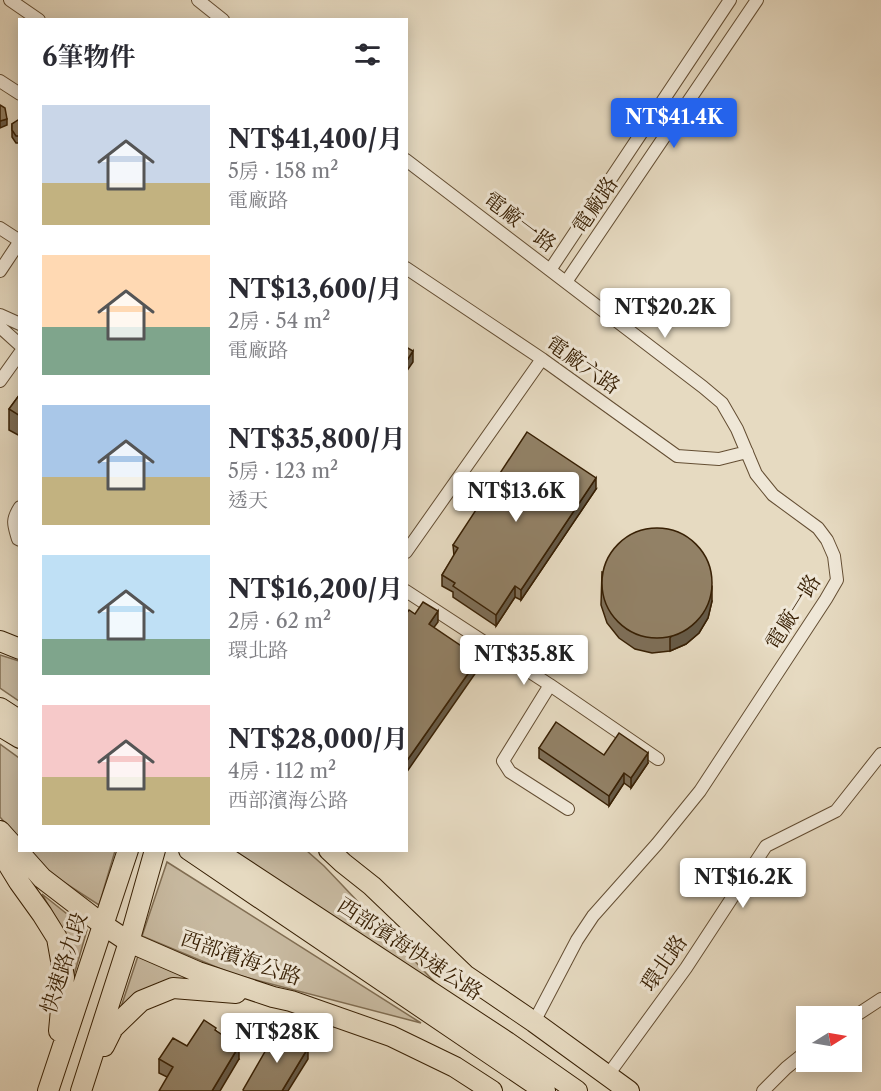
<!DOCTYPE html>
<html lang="zh-TW">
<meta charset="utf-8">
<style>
body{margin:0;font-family:"Libre Caslon Text","Noto Serif TC",serif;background:#f2f2f3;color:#2b2b33;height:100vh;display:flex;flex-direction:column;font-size:22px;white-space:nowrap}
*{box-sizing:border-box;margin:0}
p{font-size:20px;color:#7c7c81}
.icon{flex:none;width:33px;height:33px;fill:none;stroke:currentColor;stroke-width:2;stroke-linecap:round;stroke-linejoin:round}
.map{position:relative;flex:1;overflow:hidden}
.panel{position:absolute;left:18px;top:18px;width:390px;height:834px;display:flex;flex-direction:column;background:#fff;border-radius:0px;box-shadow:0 3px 15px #0003}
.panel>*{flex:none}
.needle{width:39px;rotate:79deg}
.controls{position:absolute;left:796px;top:1006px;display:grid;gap:12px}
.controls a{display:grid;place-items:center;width:66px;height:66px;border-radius:0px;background:#fff;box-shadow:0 3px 15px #0003;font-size:30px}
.price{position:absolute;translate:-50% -51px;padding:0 14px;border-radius:6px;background:#fff;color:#222;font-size:20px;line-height:39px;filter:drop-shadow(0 2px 3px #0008)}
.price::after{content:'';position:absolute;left:50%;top:36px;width:18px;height:14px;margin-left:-9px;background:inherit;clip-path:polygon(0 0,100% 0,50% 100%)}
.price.active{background:#2563eb;color:#fff}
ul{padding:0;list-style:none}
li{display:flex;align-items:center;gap:18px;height:150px;padding:0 24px}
li span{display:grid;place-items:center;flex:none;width:168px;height:120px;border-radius:0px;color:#555}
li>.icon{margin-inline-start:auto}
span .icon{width:72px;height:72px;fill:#fffc;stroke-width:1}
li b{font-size:26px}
h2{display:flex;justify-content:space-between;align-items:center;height:72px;padding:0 24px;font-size:26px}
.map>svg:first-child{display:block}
.green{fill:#c8baa1;stroke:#806d52;stroke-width:1.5}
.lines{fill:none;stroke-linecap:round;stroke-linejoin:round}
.minor-casing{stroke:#644e33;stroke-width:14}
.primary-casing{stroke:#382004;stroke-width:22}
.trunk-casing{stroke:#382004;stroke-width:22}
.minor{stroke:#efe7d7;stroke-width:12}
.primary{stroke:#e6dac1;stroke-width:20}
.trunk{stroke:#e6dac1;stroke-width:20}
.wall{fill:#7e6f58;stroke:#382004;stroke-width:1.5}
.shaded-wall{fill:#665a47;stroke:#382004;stroke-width:1.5}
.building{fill:#928166;stroke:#382004;stroke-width:1.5}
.labels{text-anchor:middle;stroke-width:6;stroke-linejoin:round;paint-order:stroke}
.street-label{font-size:21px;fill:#382004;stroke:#efe7d7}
</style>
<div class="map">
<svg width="881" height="1091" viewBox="0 0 881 1091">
<rect width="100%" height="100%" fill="#e6dac1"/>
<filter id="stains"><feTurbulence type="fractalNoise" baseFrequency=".00333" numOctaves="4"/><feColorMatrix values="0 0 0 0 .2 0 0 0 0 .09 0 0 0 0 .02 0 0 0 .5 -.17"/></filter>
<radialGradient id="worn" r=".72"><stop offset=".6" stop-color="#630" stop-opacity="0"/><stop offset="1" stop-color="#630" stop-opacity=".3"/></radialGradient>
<!-- green -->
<path class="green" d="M0,655l19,6v40l-19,-13z
M0,744l19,14v81l-19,-22z
M30,851h85l-16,54 -48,-31z
M230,851h77l17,15 121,127z
M167,862l254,161 -188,-49 -91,-38z
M42,894l45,36 -15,52 -15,-62z
M138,956l61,25 -60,14 -18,12z"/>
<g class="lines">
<defs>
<path id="minor" d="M10,0l29,20
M198,0l25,20
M0,81l20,13
M406,160l297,227 19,16 15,26 19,45 17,21 45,33 9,12 7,16 3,24 -11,19 -126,192 -43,53 -64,72 -16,24 -43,82
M0,228l20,13
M406,268l136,91 135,97 42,3 28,-7
M550,270l180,-270
M0,271l20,-30
M566,282l191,-282
M0,315l20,9
M0,327l20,18
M0,381l20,-28
M20,507c-9,14 -6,18 -2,32l2,1
M406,552l136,-193
M406,591l144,94 108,74
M550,685l-47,76 7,11 58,37
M852,1018l29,-19
M608,1075l78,-107 80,-122 70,-35 45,-57
M763,1091l23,-23 21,-17"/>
<path id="primary" d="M0,641l20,8
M0,831l42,47 60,46 27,18 69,30 75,25 18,4 100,35 64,31 37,24
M329,850l14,13 29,23 93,89 69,47 95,69
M0,851l19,31 23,32 15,24 7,39 -5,54
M104,1046l9,-18 28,-27 32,-13 63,5
M48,1091l80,-241
M81,1091l48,-149 26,-92"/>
<path id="trunk" d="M0,708l20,13
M0,726l20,12
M189,850l356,241
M215,850l292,192 70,49"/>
</defs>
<!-- minor casing -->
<use href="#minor" class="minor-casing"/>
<!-- primary casing -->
<use href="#primary" class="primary-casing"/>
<!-- trunk casing -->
<use href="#trunk" class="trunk-casing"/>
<!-- minor -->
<use href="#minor" class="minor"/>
<!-- primary -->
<use href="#primary" class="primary"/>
<!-- trunk -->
<use href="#trunk" class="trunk"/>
</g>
<!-- wall -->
<path class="wall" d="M20,120v23h-4l-4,-6v-13z
M20,394v42l-11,-6v-21z
M596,489l-75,111 -6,-3 -19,29 -43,-29v-5l-11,-6v-11l12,-19 -1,-11z
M602,572l110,29 -4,17 -9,15 -13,11 -16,7 -18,2 -17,-4 -16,-11 -12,-15 -6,-18z
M539,748l65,7 44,8 -17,25 -7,-5 -15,23 -70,-48z
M216,1031l23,28 -72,18 -8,-4v-14l28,-13z"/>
<!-- shaded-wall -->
<path class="shaded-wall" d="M7,119v6l-7,3v-7z
M413,351v11l-7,10v-10z
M596,478v11l-75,111v-10z
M515,586v11l-19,29v-11z
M712,587v14l-4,17 -9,15 -13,11 -16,7v-13z
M438,611v11l-9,12v-10z
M479,658v10l-73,105v-11z
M648,753v10l-17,25v-10z
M624,773v10l-15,23v-10z
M239,1046v13l-19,32h-8z
M308,1048v11l-20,32h-6z"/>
<!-- building -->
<path class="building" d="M0,105l5,3 2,11 -7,2z
M18,120h2v16h-4l-4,-6v-6z
M406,347l7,4 -7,11z
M20,394v22l-11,-7z
M527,432l69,46 -75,112 -6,-4 -19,29 -43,-29 2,-3 -13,-8 16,-27 -5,-3z
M602 583a55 55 0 1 1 110 0a55 55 0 1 1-110 0Z
M423,602l15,9 -9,13 50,34 -73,104v-148l3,-4 6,4z
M556,722l48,33 15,-22 29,20 -17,25 -7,-5 -15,23 -70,-48z
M204,1020l12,8 -1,2 24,16 -27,45h-53l14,-24 -14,-8 14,-21 14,8z
M278,1029l30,19 -26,43h-38l-1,-1z"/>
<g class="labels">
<!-- street labels -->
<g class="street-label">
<text transform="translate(595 205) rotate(-56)" y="7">電廠路</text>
<text transform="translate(520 222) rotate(37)" y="7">電廠一路</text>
<text transform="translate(583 365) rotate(35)" y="7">電廠六路</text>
<text transform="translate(793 612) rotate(-58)" y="7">電廠一路</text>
<text transform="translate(410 949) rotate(33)" y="7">西部濱海快速公路</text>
<text transform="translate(241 958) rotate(19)" y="7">西部濱海公路</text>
<text transform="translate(64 963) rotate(-72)" y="7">快速路九段</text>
<text transform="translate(664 963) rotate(-55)" y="7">環北路</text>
</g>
</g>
<rect width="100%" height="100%" filter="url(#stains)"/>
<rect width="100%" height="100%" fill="url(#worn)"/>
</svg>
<div class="controls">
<a><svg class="needle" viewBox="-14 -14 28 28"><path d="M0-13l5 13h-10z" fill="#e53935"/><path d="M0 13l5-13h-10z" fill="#7c7c81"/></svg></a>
</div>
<b class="price active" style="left:674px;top:149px">NT$41.4K</b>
<b class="price" style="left:665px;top:339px">NT$20.2K</b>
<b class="price" style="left:516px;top:523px">NT$13.6K</b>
<b class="price" style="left:524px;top:686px">NT$35.8K</b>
<b class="price" style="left:743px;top:909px">NT$16.2K</b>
<b class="price" style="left:277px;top:1064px">NT$28K</b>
<section class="panel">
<h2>6筆物件<svg class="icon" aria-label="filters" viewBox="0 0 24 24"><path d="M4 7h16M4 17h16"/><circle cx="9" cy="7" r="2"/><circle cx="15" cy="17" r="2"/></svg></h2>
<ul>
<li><span style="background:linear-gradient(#c9d6e8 65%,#c2b280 0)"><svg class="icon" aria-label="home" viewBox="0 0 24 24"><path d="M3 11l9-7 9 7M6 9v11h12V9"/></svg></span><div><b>NT$41,400/月</b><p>5房 · 158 m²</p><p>電廠路</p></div></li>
<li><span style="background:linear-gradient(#ffd9b3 60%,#7fa58c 0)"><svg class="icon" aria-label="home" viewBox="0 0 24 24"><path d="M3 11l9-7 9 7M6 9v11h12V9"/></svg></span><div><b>NT$13,600/月</b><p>2房 · 54 m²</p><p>電廠路</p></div></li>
<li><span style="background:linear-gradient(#a9c7e8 60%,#c2b280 0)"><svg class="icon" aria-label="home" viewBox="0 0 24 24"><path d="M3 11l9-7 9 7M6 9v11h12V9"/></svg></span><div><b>NT$35,800/月</b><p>5房 · 123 m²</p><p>透天</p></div></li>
<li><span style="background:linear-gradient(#bfe0f5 70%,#7fa58c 0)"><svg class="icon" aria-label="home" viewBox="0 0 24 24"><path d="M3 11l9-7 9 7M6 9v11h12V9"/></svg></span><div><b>NT$16,200/月</b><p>2房 · 62 m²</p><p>環北路</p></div></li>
<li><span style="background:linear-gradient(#f6c9c9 60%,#c2b280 0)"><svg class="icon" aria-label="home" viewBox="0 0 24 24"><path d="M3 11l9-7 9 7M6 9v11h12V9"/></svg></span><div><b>NT$28,000/月</b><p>4房 · 112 m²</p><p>西部濱海公路</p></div></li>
</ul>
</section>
</div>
